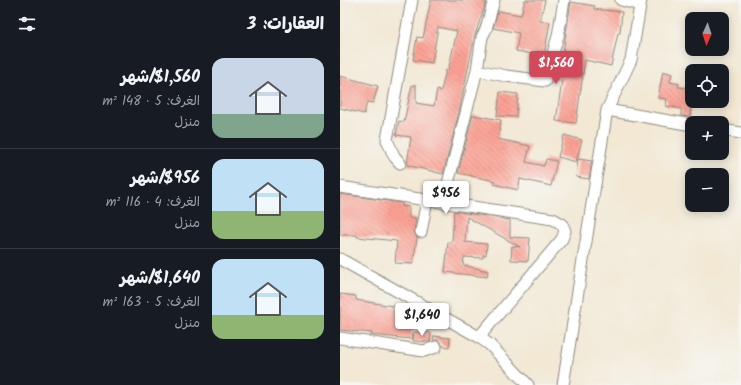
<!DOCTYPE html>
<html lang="ar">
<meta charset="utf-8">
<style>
body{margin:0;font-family:Kalam,"Playpen Sans Arabic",sans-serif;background:#20242c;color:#f1f3f6;direction:rtl;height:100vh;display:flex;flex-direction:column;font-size:15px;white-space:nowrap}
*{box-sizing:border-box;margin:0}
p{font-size:13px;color:#9ea1a6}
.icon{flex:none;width:22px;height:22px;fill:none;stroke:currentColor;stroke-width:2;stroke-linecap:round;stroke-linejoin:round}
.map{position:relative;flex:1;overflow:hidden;direction:ltr}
.details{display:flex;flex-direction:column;background:#171b24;width:340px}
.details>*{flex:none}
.needle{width:26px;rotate:183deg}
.tools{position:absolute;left:345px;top:12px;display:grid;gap:8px}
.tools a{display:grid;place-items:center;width:44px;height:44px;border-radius:8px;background:#171b24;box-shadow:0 2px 10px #0003;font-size:20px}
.price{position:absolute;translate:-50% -34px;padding:0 9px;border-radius:4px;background:#fff;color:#222;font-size:13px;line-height:26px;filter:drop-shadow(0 1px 2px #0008)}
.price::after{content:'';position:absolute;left:50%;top:24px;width:12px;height:9px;margin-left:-6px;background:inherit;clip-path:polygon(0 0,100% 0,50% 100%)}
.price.selected{background:#d1495b;color:#fff}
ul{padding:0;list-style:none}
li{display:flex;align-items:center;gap:12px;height:100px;padding:0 16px}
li+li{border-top:1px solid #363941}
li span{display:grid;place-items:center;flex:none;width:112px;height:80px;border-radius:12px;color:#555}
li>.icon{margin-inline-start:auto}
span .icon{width:48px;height:48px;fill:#fffc;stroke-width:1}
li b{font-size:17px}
h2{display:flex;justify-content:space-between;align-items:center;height:48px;padding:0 16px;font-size:17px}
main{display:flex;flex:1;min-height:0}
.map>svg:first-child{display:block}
.building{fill:url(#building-back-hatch)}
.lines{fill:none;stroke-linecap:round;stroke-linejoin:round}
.minor-casing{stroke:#8e8a80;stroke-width:13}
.minor{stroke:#fff;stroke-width:11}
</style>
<main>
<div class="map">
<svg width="401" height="385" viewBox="0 0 401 385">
<defs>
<pattern id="building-back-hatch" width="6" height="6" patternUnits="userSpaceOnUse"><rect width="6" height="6" fill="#fca294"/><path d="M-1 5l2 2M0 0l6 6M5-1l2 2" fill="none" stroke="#cc8479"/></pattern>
</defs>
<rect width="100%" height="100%" fill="#f6f6f2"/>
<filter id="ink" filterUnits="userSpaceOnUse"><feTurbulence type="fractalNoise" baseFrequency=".025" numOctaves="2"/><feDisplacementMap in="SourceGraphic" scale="8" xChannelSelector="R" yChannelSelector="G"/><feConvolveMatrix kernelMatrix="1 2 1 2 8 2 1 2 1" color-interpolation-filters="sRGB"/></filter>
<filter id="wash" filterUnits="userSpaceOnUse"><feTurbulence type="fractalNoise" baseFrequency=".012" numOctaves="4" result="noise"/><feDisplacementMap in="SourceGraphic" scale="16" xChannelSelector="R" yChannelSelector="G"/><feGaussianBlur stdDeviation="0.9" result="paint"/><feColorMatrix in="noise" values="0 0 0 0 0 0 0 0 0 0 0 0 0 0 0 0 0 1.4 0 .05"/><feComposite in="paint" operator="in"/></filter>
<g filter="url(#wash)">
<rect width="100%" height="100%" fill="#f2e8d4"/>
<g id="blocks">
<!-- building -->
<path class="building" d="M91,0h53l-1,2h3l-11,33 -16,77 -16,62 -36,-9 4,-28 -15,-2 3,-14 5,1 8,-37h4v18l18,3 3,-16 4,1 5,-21 2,1 9,-40 -19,-4 -6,36 -19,-3 4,-23 6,1z
M185,0h20l-5,21 10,1 -6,34 -28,-5 3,-18 -26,-5 5,-17 23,4z
M231,2l24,4 -1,3 28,3 -2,21h-2l-7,33 -26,-6 -9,63 -20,-2 6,-40 -5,-1 2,-16h2z
M323,71l9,3 -2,8 9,2 -1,3 14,1 -2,29 -9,-1v-7l-15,-3 1,-7 -9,-1z
M0,76l38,10 -5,17 -6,-1 -3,12 -24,-6z
M160,92l18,2 -2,23 -19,-1z
M133,115l28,5 -3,19 32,7 -4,16 18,4 2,-7 11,2 -6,25 -31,-7 -2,11 -24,-6 1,-3 -37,-8z
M224,135l18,5 -6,22 -18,-5z
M238,159l14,2 -3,18 -13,-2z
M0,194l62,9v3l7,1v11h7l-2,13 3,7 -4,26 -18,-1 2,-22 -40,-4v-2h-17z
M114,211l56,9v17l20,1 -2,23 -17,-1 1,-14 8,1 -53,-30 -2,25 22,2 -1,11h-3v3l-19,-1 -1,8 25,6 -1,6 -42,-5 3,-30h4z
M0,294l16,2v4l49,8v4l9,1 -2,26 -41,-4 1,-2 -32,-3z
M74,332l17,1 -1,9 -17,-1z
M94,336l16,2 -1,9 -6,-1 -5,-6h-5z"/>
</g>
</g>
<g filter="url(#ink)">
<use href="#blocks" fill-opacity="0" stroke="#8e8a80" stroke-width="1"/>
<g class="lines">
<defs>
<path id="minor" d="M281,0l19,5
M137,70l29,6 39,5 13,-45 6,-36
M267,110l85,15
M382,130l19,3
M60,163l-6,-7 -7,-16 25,-140
M0,187l213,32 9,5 3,7 -3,8 -83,98
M103,203l34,-133 5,-33 4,-8 8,-29
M81,232l6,-32
M0,259l139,78 11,8 38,40
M0,338l84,13 12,-4
M223,385l44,-275 24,-50 10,-60"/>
</defs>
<!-- minor casing -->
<use href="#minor" class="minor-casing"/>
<!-- minor -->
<use href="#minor" class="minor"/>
</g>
</g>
</svg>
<div class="tools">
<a><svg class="needle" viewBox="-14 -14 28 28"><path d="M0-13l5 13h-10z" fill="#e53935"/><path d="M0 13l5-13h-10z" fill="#9ea1a6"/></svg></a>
<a><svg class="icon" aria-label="locate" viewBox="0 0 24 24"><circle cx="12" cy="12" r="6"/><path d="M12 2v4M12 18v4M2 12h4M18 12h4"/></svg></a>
<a>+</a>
<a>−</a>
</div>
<b class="price selected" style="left:216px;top:85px">$1,560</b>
<b class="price" style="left:106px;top:215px">$956</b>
<b class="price" style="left:82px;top:337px">$1,640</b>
</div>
<section class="details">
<h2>العقارات: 3<svg class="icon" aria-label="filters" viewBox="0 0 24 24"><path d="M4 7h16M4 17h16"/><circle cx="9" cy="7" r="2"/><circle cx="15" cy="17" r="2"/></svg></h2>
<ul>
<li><span style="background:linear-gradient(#c9d6e8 70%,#7fa58c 0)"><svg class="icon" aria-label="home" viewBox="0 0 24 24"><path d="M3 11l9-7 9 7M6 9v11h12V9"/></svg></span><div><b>$1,560/شهر</b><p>الغرف: 5 · 148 m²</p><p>منزل</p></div></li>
<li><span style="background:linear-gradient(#bfe0f5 65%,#8fb573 0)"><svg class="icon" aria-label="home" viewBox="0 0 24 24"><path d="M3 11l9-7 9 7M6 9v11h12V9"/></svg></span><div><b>$956/شهر</b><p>الغرف: 4 · 116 m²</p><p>منزل</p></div></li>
<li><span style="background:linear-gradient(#bfe0f5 70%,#8fb573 0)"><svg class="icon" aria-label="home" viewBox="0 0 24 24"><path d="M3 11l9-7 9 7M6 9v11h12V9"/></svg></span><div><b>$1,640/شهر</b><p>الغرف: 5 · 163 m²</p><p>منزل</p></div></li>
</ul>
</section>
</main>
